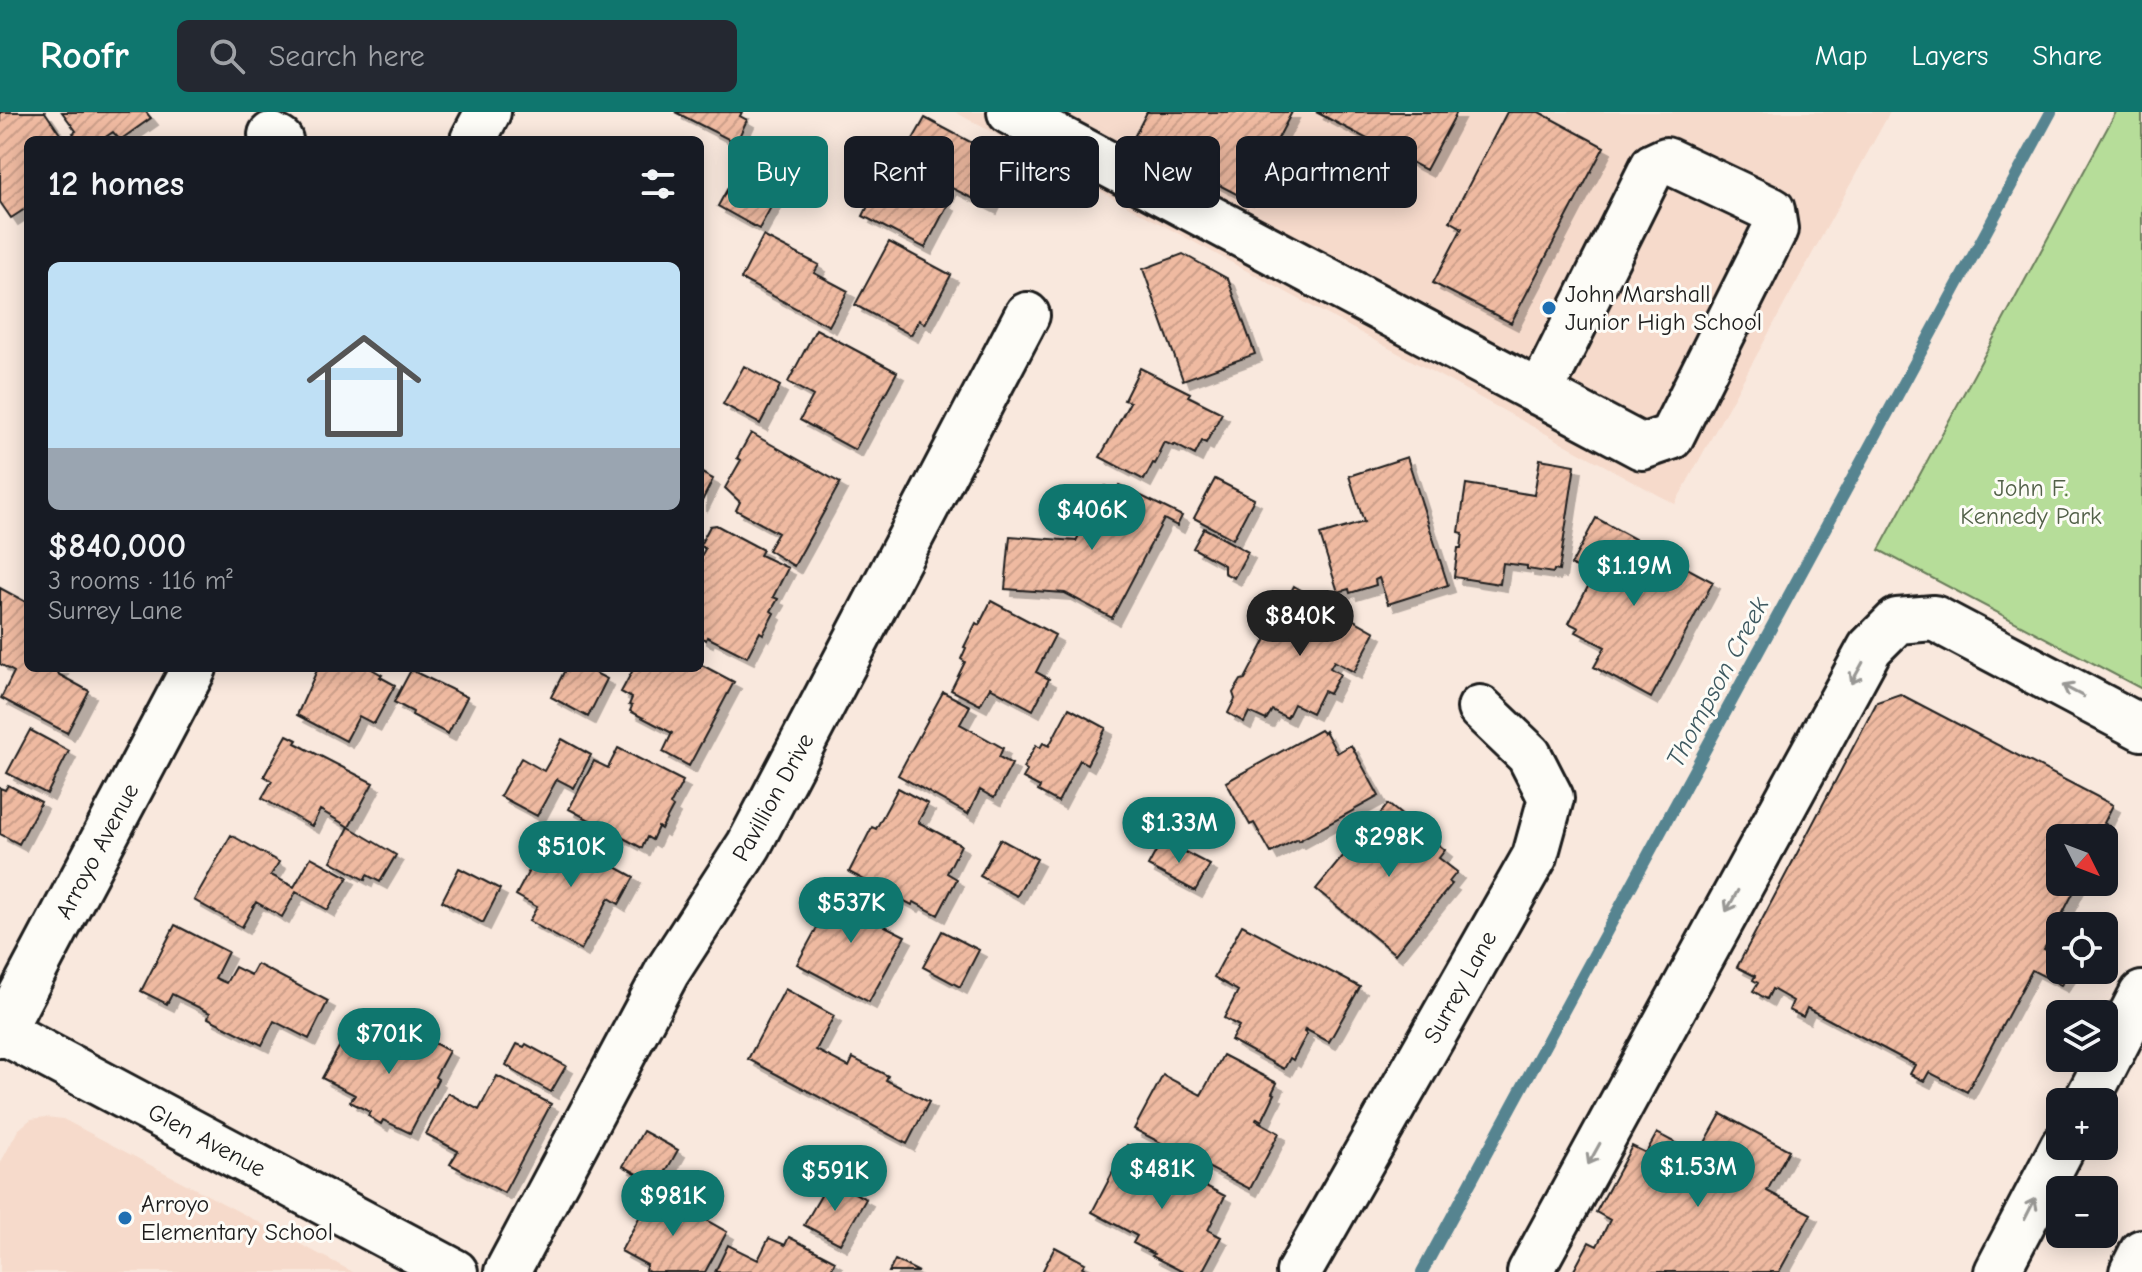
<!DOCTYPE html>
<meta charset="utf-8">
<style>
body{margin:0;font-family:"Comic Neue",sans-serif;background:#242831;color:#f1f3f6;height:100vh;display:flex;flex-direction:column;font-size:30px;white-space:nowrap}
*{box-sizing:border-box;margin:0}
p{font-size:26px;color:#9ea1a6}
.icon{flex:none;width:44px;height:44px;fill:none;stroke:currentColor;stroke-width:2;stroke-linecap:round;stroke-linejoin:round}
.map{position:relative;flex:1;overflow:hidden}
.side{position:absolute;left:24px;top:24px;width:680px;height:536px;display:flex;flex-direction:column;background:#171b24;border-radius:12px;box-shadow:0 4px 20px #0003}
.side>*{flex:none}
.banner{position:absolute;left:728px;top:24px;width:760px;height:72px;display:flex;gap:16px}
.needle{width:52px;rotate:132deg}
.tools{position:absolute;left:2046px;top:712px;display:grid;gap:16px}
.tools a{display:grid;place-items:center;width:72px;height:72px;border-radius:12px;background:#171b24;box-shadow:0 4px 20px #0003;font-size:40px}
.price{position:absolute;translate:-50% -68px;padding:0 18px;border-radius:28px;background:#0f766e;color:#fff;font-size:26px;line-height:52px;filter:drop-shadow(0 2px 4px #0008)}
.price::after{content:'';position:absolute;left:50%;top:48px;width:24px;height:18px;margin-left:-12px;background:inherit;clip-path:polygon(0 0,100% 0,50% 100%)}
.price.selected{background:#222;color:#fff}
ul{padding:0;list-style:none}
li{display:grid;align-content:center;gap:16px;height:424px;padding:0 24px}
li+li{border-top:2px solid #363941}
li span{display:grid;place-items:center;height:248px;border-radius:12px;color:#555}
li>.icon{margin-inline-start:auto}
span .icon{width:144px;height:144px;fill:#fffc;stroke-width:1}
li b{font-size:34px}
h2{display:flex;justify-content:space-between;align-items:center;height:96px;padding:0 24px;font-size:34px}
.pill{padding:0 28px;border-radius:12px;background:#171b24;box-shadow:0 4px 20px #0003;font-size:28px;line-height:72px}
.pill.selected{background:#0f766e;color:#fff}
header{display:flex;align-items:center;gap:48px;box-sizing:border-box;height:112px;padding:0 40px;background:#0f766e;color:#fff}
header strong{font-size:38px}
nav{display:flex;gap:44px;margin-inline-start:auto;font-size:28px}
.search{width:560px;height:72px;background:#242831;display:flex;align-items:center;gap:20px;box-sizing:border-box;padding:0 28px;border-radius:12px;color:#9ea1a6;font-size:30px}
.map>svg:first-child{display:block}
.built{fill:#f6dacb}
.park{fill:#b6dd99;stroke:#697c5a;stroke-width:2}
.lines{fill:none;stroke-linecap:round;stroke-linejoin:round}
.stream{stroke:#578490;stroke-width:12}
.building{fill:url(#building-hatch);stroke:#1c1c1c;stroke-width:2;filter:url(#shadow)}
.minor-casing{stroke:#1c1c1c;stroke-width:50}
.minor{stroke:#fdfcf7;stroke-width:44}
.oneway{stroke:#989794}
.poi-dot{fill:#1f6fb2;stroke:#fdfcf7;stroke-width:3}
.labels{text-anchor:middle;stroke-width:6;stroke-linejoin:round;paint-order:stroke}
.poi-label{font-size:24px;fill:#1c1c1c;stroke:#fdfcf7;text-anchor:start}
.park-label{font-size:24px;fill:#526048;stroke:#fdfcf7}
.street-label{font-size:24px;fill:#1c1c1c;stroke:#fdfcf7}
.water-label{font-size:26px;font-style:italic;fill:#3e5960;stroke:#fdfcf7}
</style>
<header>
<strong>Roofr</strong>
<div class="search"><svg class="icon" aria-label="search" viewBox="0 0 24 24"><circle cx="10" cy="10" r="6"/><path d="M15 15l6 6"/></svg>Search here</div>
<nav><a>Map</a><a>Layers</a><a>Share</a></nav>
</header>
<div class="map">
<svg width="2142" height="1160" viewBox="0 0 2142 1160">
<defs>
<pattern id="building-hatch" width="6" height="6" patternUnits="userSpaceOnUse" patternTransform="scale(2)"><rect width="6" height="6" fill="#efbaa1"/><path d="M-1 1l2-2M0 6l6-6M5 7l2-2" fill="none" stroke="#cc9f8a"/></pattern>
<filter id="shadow"><feDropShadow dx="7" dy="7" stdDeviation="0" flood-color="#0004"/></filter>
</defs>
<rect width="100%" height="100%" fill="#f9e8dd"/>
<filter id="ink" filterUnits="userSpaceOnUse"><feTurbulence type="fractalNoise" baseFrequency=".0125" numOctaves="2"/><feDisplacementMap in="SourceGraphic" scale="16" xChannelSelector="R" yChannelSelector="G"/><feConvolveMatrix kernelMatrix="1 2 1 2 8 2 1 2 1" color-interpolation-filters="sRGB"/></filter>
<g filter="url(#ink)">
<!-- built -->
<path class="built" d="M955,0h935l-215,392z
M46,1005l17,2 290,153h-353v-108l18,-34 13,-11z"/>
<!-- park -->
<path class="park" d="M2116,0h26v577l-263,-139z"/>
<g class="lines">
<!-- stream -->
<path class="stream" d="M1422,1160l629,-1160"/>
</g>
<!-- building -->
<path class="building" d="M0,0h45l19,28h3h-39v67l-17,11 -11,-16z
M62,0h84l5,6 -31,22 -7,-8 -12,8h-23l-5,-7 3,-2z
M675,0h67l-2,4 7,4 -11,23z
M1147,0h145l-46,87 -52,-27 -4,9 -12,-5 6,-10 -51,-27z
M1316,0h141l-31,58z
M1507,0h32l65,35 -93,176 -78,-40 29,-55 -12,-7z
M925,6l87,46 -22,43 -40,-20 -7,14 5,3 -23,44 -62,-32 36,-72 9,4z
M741,52l41,23 -23,42 -41,-23z
M763,124l56,29 -5,8 34,18 -19,35 -88,-47z
M889,130l62,33 -26,49 -6,-4 -8,15 -56,-30z
M1183,142l45,25 27,75 -72,26 -40,-111z
M816,217l81,43 -42,78 -55,-30 13,-24 -25,-14z
M744,254l36,20 -20,38 -37,-20z
M1140,256l50,25 -2,3 34,17 -16,30 -4,-2 -7,14 -21,-11 -1,2 -9,-4 -5,10 2,1 -6,11 -2,-1 -9,17 -44,-23 30,-55 -6,-2z
M751,321l89,50 -46,83 -26,-16 10,-17 -42,-23 4,-8 -15,-14 16,-28 -4,-2z
M1407,345l41,128 -60,19 -9,-26 -4,2 1,5 -26,8 -1,-4 -11,3 -18,-57 44,-13 -15,-46z
M1540,347l35,6 -16,106 -5,-1 -1,3 -26,-4v-3l-24,-3 -3,21 -46,-7 4,-29h3l2,-15 -4,-1 7,-48 68,11z
M700,360l13,7 -13,26z
M1215,367l39,20 -21,40 -39,-21z
M1119,373l63,31 -5,10 -13,-7 -52,99 -47,-25 -60,-4 5,-53 66,5 29,-55 11,6z
M1596,406l48,26 -21,40 16,8 20,-39 54,29 -62,116 -57,-31 11,-20 -29,-15 3,-4 -10,-5 24,-46 -22,-12z
M716,413l47,25 -3,5 28,13 -15,29 5,2 -7,12 3,2 -11,21 -3,-2 -13,25 -40,-20 -1,3 -6,-3v-46l2,-4 -2,-1v-28l5,-9 -5,-4 10,-19z
M1204,416l44,24 -14,26 -10,-5v-8l-31,-17z
M1294,474l81,46 -21,40 -20,-11 -4,7 10,6 -11,20 -6,-3 -11,22 -18,-9 -7,14 -15,-8 -6,10 -17,-8 -5,10 -16,-9 7,-14 -2,-6 8,-13 4,-1z
M0,476l28,15v65h33l-3,6 31,17 -22,42 -66,-35 13,-26 -14,-8z
M991,489l64,34 -19,37 13,7 -16,31 -43,-23 -10,18 -29,-15 14,-28 -4,-3 5,-11 -2,-1 12,-24 3,2z
M700,552l34,18 -45,84 -26,-14 9,-19 -42,-22 2,-5 -3,-1 3,-7 -11,-6 13,-24h66z
M318,556h52l12,7 -2,2 15,8 -21,39 -15,-8 -13,25 -49,-26z
M566,556h20l21,11 -19,38 -37,-20z
M411,558l56,27 -19,37 -36,-19 1,-3 -19,-10z
M943,580l27,14 -10,18 43,24 -4,9 13,7 -18,34 -14,-8 -12,24 -70,-39z
M1900,582l213,111 -9,18 5,3 -7,12h-42v44h19l-35,67 16,8v13l11,1 -10,14 -29,-15 -65,122 -38,-20 -5,9 -14,-7 5,-9 -108,-57 -4,9 -14,-7 4,-9 -21,-12 -5,10 -14,-8 5,-8 -5,-3 2,-4 -18,-9 140,-265z
M1069,596l37,20 -19,36 -7,-4 -22,42 -20,-11 2,-4 -17,-9 4,-7 -4,-3 13,-23 4,3 3,-5 6,3z
M30,618l39,21 -22,43 -40,-21z
M1320,618l3,3 2,-2 12,22 14,-8 28,51 -81,45 -1,-2 -26,14 -17,-30 -4,2 -24,-43z
M287,623l10,5 -2,3 78,40 -24,44 -29,-17 -8,16 -50,-28 10,-17 -8,-5z
M562,627l29,16 -17,33 -17,-9 -20,37 -37,-20 21,-38 23,13z
M618,636l65,33 -13,24 3,2 -12,22 -3,-2 -6,13 -5,-3 -5,11 -73,-39 25,-48 14,7z
M8,673l33,17 -22,42 -19,-10v-46l5,2z
M898,676l30,16 -10,18 43,23 -14,28 10,6 -19,36 -24,-13 -2,3 -63,-33 23,-45 4,2z
M1388,692l57,46 -6,8 18,14 -8,10 3,2 -57,70 -79,-65 41,-50 2,2z
M349,715l47,28 -16,27 -13,-7 -2,5 -34,-19z
M550,719l84,46 -15,27 -10,-6 -28,52 -52,-29 8,-14 -21,-12z
M231,723l48,27 -8,13 23,12 17,-30 37,20 -20,33 -32,-18 -14,25 -26,-15 -14,25 -48,-27z
M1000,727l37,20 -20,37 -37,-20z
M1162,728l48,25 -15,26 -47,-25z
M459,756l41,21 -17,34 -41,-22z
M843,768l28,15 -10,19 44,22 -36,66 -72,-38z
M175,813l53,27 -13,26 11,5 9,-16 16,8 6,-11 71,37 -19,38 -35,-18 -12,24 -54,-27 2,-5 -38,-19 -5,10 -26,-13z
M1242,813l118,62 -31,55 -24,-13 -1,3 3,2 -14,26 -3,-2 -6,11 -53,-29 8,-14 -15,-8 14,-27 -24,-14z
M942,819l37,19 -19,37 -37,-20z
M785,877l49,27 -18,34 33,17 4,-9 35,18 -2,4 43,22 -22,42 -159,-85z
M395,910l54,29 -14,26 3,2 -28,54 -27,-13 -2,4 -13,-8 2,-4 -20,-10 5,-7 -33,-17 22,-40 31,16 4,-6 2,1z
M517,932l7,3 2,-3 40,22 -15,26 -39,-22v-1l-6,-4z
M1223,943l54,28 -5,10 3,1 -13,27 -5,-3 -1,2 23,13 -29,56 -116,-60 29,-54 38,20z
M497,964l54,28 -47,89 -54,-29 8,-13 -32,-17 22,-41 31,17z
M1721,1002l68,36 -22,41 44,23 -32,58h-206l16,-30 8,4 13,-26 -14,-8 36,-66 14,7 11,-20 41,22z
M643,1019l35,19 -20,35 -35,-19z
M1127,1033l98,51 -17,34 13,7 -19,35h-19l-31,-16 2,-2 -21,-11 4,-7 -45,-24z
M834,1070l32,17 -26,45 -36,-19 19,-33 4,2z
M654,1078l55,29 -1,2 19,11 -22,40h-56l-4,-2 2,-5 -26,-14z
M789,1125l46,24 -5,11h-115l13,-27 30,15 11,-22 16,7z
M1055,1135l30,16 -3,4 9,5h-49z
M895,1148l24,12h-30z"/>
<g class="lines">
<defs>
<path id="minor" d="M1010,0l632,335 29,-10 104,-208 -3,-19 -106,-50 -13,6 -113,227
M271,23l9,5
M473,28l15,-28
M0,918l455,242
M0,923l194,-367
M2086,990l56,-108
M507,1160l160,-300 82,-127 278,-530
M1299,1160l236,-416 16,-58 -22,-43 -49,-47
M1530,1160l340,-624 27,-27 37,-3 208,110
M1997,1160l66,-126
M2132,1160l10,-20"/>
</defs>
<!-- minor casing -->
<use href="#minor" class="minor-casing"/>
<!-- minor -->
<use href="#minor" class="minor"/>
</g>
<!-- one-way arrows -->
<defs><path id="oneway-shaft" d="M-6 0H5M1.5-3L5.5 0L1.5 3" fill="none" stroke-width="1.6" stroke-linecap="round" stroke-linejoin="round" transform="scale(2)"/></defs>
<g class="oneway">
<use href="#oneway-shaft" transform="translate(1857 561) rotate(119)"/>
<use href="#oneway-shaft" transform="translate(2073 579) rotate(-152)"/>
<use href="#oneway-shaft" transform="translate(1732 789) rotate(119)"/>
<use href="#oneway-shaft" transform="translate(1594 1042) rotate(119)"/>
<use href="#oneway-shaft" transform="translate(2030 1097) rotate(-63)"/>
</g>
</g>
<!-- markers -->
<g class="poi-dot">
<circle cx="1549" cy="196" r="8"/>
<circle cx="125" cy="1106" r="8"/>
</g>
<g class="labels">
<!-- poi labels -->
<g class="poi-label">
<text x="1565" y="190">John Marshall<tspan x="1565" dy="28">Junior High School</tspan></text>
<text x="141" y="1100">Arroyo<tspan x="141" dy="28">Elementary School</tspan></text>
</g>
<!-- park labels -->
<g class="park-label">
<text x="2031" y="384">John F.<tspan x="2031" dy="28">Kennedy Park</tspan></text>
</g>
<!-- street labels -->
<g class="street-label">
<text transform="translate(773 685) rotate(-61)" y="8">Pavillion Drive</text>
<text transform="translate(97 739) rotate(-62)" y="8">Arroyo Avenue</text>
<text transform="translate(1460 875) rotate(-61)" y="8">Surrey Lane</text>
<text transform="translate(207 1028) rotate(28)" y="8">Glen Avenue</text>
</g>
<!-- water labels -->
<g class="water-label">
<text transform="translate(1717 570) rotate(-62)" y="9">Thompson Creek</text>
</g>
</g>
</svg>
<div class="tools">
<a><svg class="needle" viewBox="-14 -14 28 28"><path d="M0-13l5 13h-10z" fill="#e53935"/><path d="M0 13l5-13h-10z" fill="#9ea1a6"/></svg></a>
<a><svg class="icon" aria-label="locate" viewBox="0 0 24 24"><circle cx="12" cy="12" r="6"/><path d="M12 2v4M12 18v4M2 12h4M18 12h4"/></svg></a>
<a><svg class="icon" aria-label="layers" viewBox="0 0 24 24"><path d="M12 4l9 5-9 5-9-5zM3 14l9 5 9-5"/></svg></a>
<a>+</a>
<a>−</a>
</div>
<b class="price" style="left:1092px;top:440px">$406K</b>
<b class="price" style="left:1634px;top:496px">$1.19M</b>
<b class="price selected" style="left:1300px;top:546px">$840K</b>
<b class="price" style="left:1179px;top:753px">$1.33M</b>
<b class="price" style="left:1389px;top:767px">$298K</b>
<b class="price" style="left:571px;top:777px">$510K</b>
<b class="price" style="left:851px;top:833px">$537K</b>
<b class="price" style="left:389px;top:964px">$701K</b>
<b class="price" style="left:1698px;top:1097px">$1.53M</b>
<b class="price" style="left:1162px;top:1099px">$481K</b>
<b class="price" style="left:835px;top:1101px">$591K</b>
<b class="price" style="left:673px;top:1126px">$981K</b>
<div class="banner">
<a class="pill selected">Buy</a>
<a class="pill">Rent</a>
<a class="pill">Filters</a>
<a class="pill">New</a>
<a class="pill">Apartment</a>
</div>
<section class="side">
<h2>12 homes<svg class="icon" aria-label="filters" viewBox="0 0 24 24"><path d="M4 7h16M4 17h16"/><circle cx="9" cy="7" r="2"/><circle cx="15" cy="17" r="2"/></svg></h2>
<ul>
<li><span style="background:linear-gradient(#bfe0f5 75%,#9aa5b1 0)"><svg class="icon" aria-label="home" viewBox="0 0 24 24"><path d="M3 11l9-7 9 7M6 9v11h12V9"/></svg></span><div><b>$840,000</b><p>3 rooms · 116 m²</p><p>Surrey Lane</p></div></li>
</ul>
</section>
</div>
